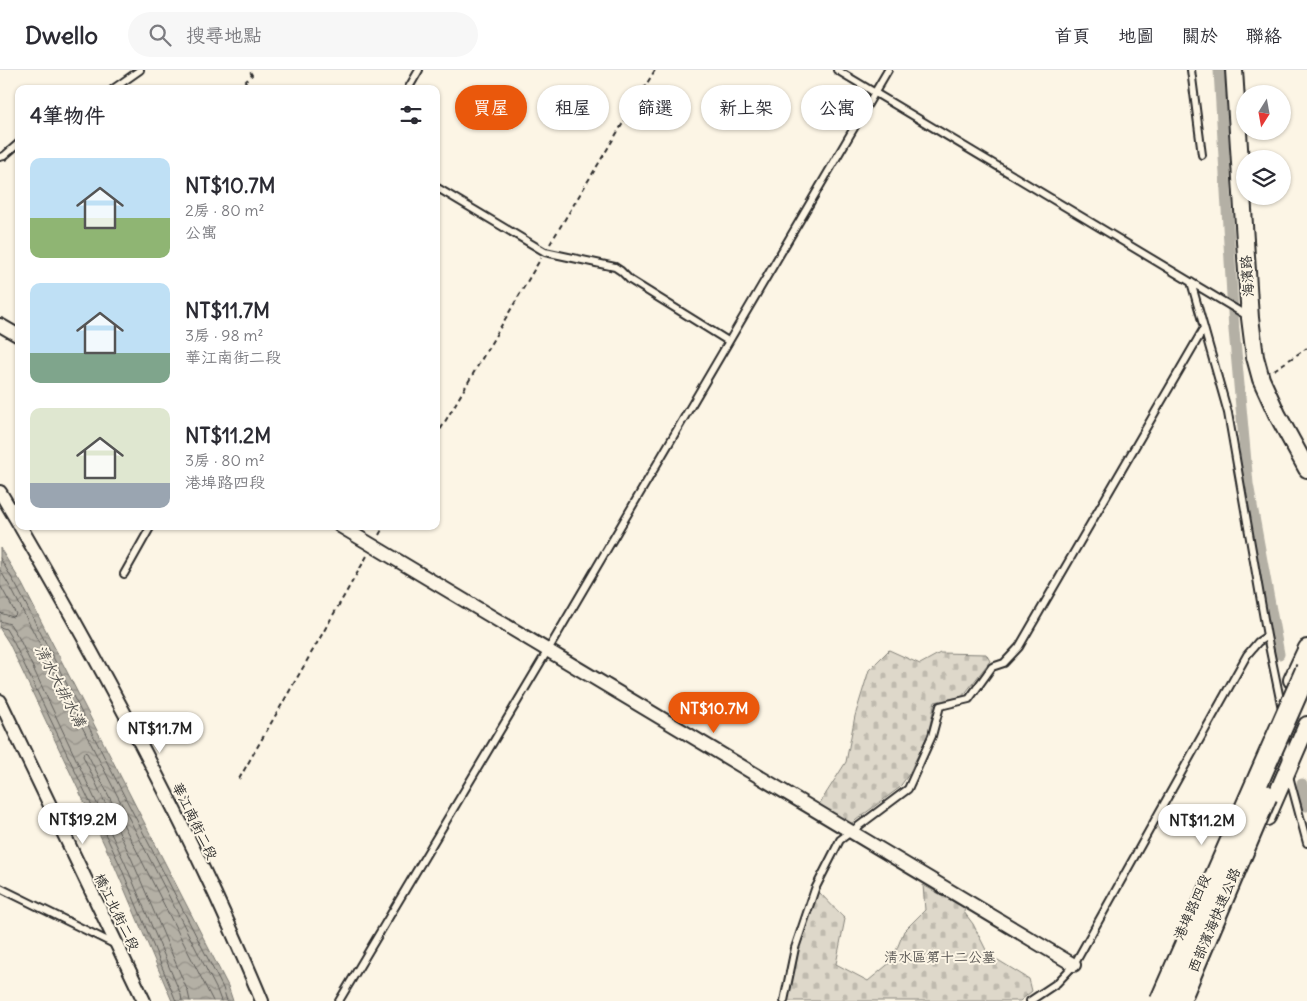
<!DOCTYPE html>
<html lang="zh-TW">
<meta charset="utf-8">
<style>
body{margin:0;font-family:Delius,"LXGW WenKai TC",sans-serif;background:#f7f7f7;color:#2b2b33;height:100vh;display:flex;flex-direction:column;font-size:19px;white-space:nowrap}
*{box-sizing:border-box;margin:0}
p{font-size:16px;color:#7c7c81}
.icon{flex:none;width:28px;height:28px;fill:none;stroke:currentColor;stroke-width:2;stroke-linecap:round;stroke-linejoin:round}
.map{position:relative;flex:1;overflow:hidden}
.details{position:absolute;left:15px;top:15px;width:425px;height:445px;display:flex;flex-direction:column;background:#fff;border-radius:10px;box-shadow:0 1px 4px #0004}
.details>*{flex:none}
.top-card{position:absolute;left:455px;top:15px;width:475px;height:45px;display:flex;gap:10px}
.needle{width:32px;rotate:191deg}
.fabs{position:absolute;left:1236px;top:15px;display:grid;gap:10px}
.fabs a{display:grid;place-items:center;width:55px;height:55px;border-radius:50%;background:#fff;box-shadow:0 1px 4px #0004;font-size:25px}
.price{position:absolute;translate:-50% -42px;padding:0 11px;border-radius:18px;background:#fff;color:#222;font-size:16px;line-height:32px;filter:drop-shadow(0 1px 2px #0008)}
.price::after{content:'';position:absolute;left:50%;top:30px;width:15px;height:11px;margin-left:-8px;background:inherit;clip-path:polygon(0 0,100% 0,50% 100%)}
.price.on{background:#ea580c;color:#fff}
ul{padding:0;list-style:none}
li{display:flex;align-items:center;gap:15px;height:125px;padding:0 15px}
li span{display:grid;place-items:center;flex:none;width:140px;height:100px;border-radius:10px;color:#555}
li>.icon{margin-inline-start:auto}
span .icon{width:60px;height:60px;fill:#fffc;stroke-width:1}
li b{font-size:21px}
h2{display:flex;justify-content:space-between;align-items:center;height:60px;padding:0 15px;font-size:21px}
.tag{padding:0 18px;border-radius:22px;background:#fff;box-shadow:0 1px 4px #0004;font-size:18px;line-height:45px}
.tag.on{background:#ea580c;color:#fff}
header{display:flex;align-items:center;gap:30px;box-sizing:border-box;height:70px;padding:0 25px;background:#fff;border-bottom:1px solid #e1e1e2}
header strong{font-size:24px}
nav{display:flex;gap:28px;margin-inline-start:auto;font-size:18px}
.search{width:350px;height:45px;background:#f7f7f7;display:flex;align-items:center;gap:12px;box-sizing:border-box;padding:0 18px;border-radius:28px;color:#7c7c81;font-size:19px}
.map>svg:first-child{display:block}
.cemetery{fill:url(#cemetery-stones);stroke:#84827a}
.water{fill:url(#water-waves);stroke:#7d7b74}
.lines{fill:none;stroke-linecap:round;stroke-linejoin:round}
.shore{stroke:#62605c;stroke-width:1}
.canal{stroke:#b4b0a5;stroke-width:11}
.service-casing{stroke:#2b2b2b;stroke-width:10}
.minor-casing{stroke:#2b2b2b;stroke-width:16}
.tertiary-casing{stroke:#2b2b2b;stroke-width:20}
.path{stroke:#2b2b2b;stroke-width:2;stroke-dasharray:5 4;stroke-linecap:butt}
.service{stroke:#fcf5e5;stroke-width:6}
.minor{stroke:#fcf5e5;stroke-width:12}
.tertiary{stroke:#fcf5e5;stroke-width:16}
.trunk-bridge-casing{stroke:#2b2b2b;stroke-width:25;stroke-linecap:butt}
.trunk-bridge{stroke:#fcf5e5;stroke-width:21}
.labels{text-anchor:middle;stroke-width:4;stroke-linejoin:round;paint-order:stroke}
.street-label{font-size:14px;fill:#2b2b2b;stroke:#fcf5e5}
.park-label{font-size:14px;fill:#585653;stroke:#fcf5e5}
.water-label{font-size:15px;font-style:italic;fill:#545350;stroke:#fcf5e5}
</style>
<header>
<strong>Dwello</strong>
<div class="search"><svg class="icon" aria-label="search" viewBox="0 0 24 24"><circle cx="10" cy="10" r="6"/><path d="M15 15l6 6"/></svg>搜尋地點</div>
<nav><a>首頁</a><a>地圖</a><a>關於</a><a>聯絡</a></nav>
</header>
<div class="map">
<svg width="1307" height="931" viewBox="0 0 1307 931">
<defs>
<pattern id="cemetery-stones" width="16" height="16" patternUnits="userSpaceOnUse" patternTransform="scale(1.25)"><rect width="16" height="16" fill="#ded8ca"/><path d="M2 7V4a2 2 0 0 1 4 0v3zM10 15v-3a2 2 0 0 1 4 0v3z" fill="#bfbaae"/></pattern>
<pattern id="water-waves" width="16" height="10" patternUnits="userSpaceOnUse" patternTransform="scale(1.25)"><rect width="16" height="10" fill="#b4b0a5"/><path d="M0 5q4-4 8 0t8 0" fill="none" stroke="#938f87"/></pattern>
</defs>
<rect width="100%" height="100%" fill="#fcf5e5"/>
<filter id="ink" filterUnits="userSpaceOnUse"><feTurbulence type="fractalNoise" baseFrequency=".02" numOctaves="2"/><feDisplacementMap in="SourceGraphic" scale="10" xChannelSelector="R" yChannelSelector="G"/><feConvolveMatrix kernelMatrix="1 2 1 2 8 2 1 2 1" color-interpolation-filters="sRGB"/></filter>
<g filter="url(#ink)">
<!-- cemetery -->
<path class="cemetery" d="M889,580l31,14 20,-11 46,1 4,7 -27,35 -28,6 -7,32 -19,40 -10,14 -51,38 -30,-20 28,-44 9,-46 14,-46z
M923,815l42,23 -1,4 9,12 15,30 41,25 3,12 -12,10h-232l10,-52 20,-58 27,28 -9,45 32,17 24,-20 12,-30 21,-21z"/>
<!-- water -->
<path class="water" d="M0,478l22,36 206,402 5,15h-61l-57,-134 -106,-224 -9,-14z"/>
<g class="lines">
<!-- shore -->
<path class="shore" d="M0,488l17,29 206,401 4,13
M0,500l12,20 205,400 4,11
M0,515l16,29 -3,3 -13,-4
M0,551l10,3 9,14 106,225 56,132 1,6
M0,557l6,2 7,12 107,224 56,136
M190,931l-2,-9 -56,-132 -49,-104 1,-4 3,1 126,248"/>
<!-- canal -->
<path class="canal" d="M1219,0l15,260 14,154 31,170
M1302,714l5,22"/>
<defs>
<path id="service" d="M837,0l412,247
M1191,0l11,85
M113,19l27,-19
M408,19l11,-19
M0,87l4,-1 15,-13
M436,117l109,65 70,15 6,4 9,9 98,61
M1191,212l37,131 39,223 15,73
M124,504l27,-48
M1285,668l2,23
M1289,706l18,67
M0,818l116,57
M339,931l209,-351 340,-580
M784,931l11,-53 20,-59 25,-49 68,-51 24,-53 8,-30 29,-7 23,-32 12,-4 15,-16 185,-319
M1030,931l27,-18 17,-18 173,-310 11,-13 9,-6"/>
<path id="minor" d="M0,255l19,11
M0,422l19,32
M20,456c70,120 136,242 195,368 16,35 32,71 47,107
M340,456l734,439
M0,631l144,300"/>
<path id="tertiary" d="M1234,0l16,248 5,39 6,22 16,35 30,55
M1292,610l15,-32
M1267,747l40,-92"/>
</defs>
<!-- service casing -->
<use href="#service" class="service-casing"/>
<!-- minor casing -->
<use href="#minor" class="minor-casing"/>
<!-- tertiary casing -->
<use href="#tertiary" class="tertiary-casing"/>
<!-- path -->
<path class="path" d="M238,19l14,-14 -3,-5
M550,174l105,-174
M1274,300l33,-22
M436,367l105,-179
M379,465l5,-9
M239,709l128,-223"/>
<!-- service -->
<use href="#service" class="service"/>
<!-- minor -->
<use href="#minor" class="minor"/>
<!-- tertiary -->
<use href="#tertiary" class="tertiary"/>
<defs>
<path id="trunk-bridge" d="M1161,931l146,-332
M1179,931l87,-205"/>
</defs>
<!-- trunk-bridge casing -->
<use href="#trunk-bridge" class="trunk-bridge-casing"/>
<!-- trunk-bridge -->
<use href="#trunk-bridge" class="trunk-bridge"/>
</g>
</g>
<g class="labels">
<!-- street labels -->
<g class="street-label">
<text transform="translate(1247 206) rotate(-94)" y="5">海濱路</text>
<text transform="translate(195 751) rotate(64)" y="5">華江南街二段</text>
<text transform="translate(1192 837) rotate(-66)" y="5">港埠路四段</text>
<text transform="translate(117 842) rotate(64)" y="5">橋江北街二段</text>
<text transform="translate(1214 850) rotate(-67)" y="5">西部濱海快速公路</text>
</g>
<!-- park labels -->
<g class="park-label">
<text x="940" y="892">清水區第十二公墓</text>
</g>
<!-- water labels -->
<g class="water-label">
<text transform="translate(60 616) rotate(62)" y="5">清水大排水溝</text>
</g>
</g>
</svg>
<div class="fabs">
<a><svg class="needle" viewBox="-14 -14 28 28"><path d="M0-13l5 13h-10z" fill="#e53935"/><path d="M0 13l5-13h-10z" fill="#7c7c81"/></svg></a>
<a><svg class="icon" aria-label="layers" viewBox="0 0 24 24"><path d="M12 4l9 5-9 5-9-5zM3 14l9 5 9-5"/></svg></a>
</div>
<b class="price on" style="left:714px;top:664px">NT$10.7M</b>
<b class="price" style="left:160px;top:684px">NT$11.7M</b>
<b class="price" style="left:83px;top:775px">NT$19.2M</b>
<b class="price" style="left:1202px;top:776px">NT$11.2M</b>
<div class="top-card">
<a class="tag on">買屋</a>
<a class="tag">租屋</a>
<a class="tag">篩選</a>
<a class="tag">新上架</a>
<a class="tag">公寓</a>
</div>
<section class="details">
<h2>4筆物件<svg class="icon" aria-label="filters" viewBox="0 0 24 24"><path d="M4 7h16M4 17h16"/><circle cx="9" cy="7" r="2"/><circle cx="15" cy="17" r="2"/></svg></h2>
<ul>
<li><span style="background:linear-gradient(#bfe0f5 60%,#8fb573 0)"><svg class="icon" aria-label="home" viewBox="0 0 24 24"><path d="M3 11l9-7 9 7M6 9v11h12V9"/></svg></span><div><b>NT$10.7M</b><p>2房 · 80 m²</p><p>公寓</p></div></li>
<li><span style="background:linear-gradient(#bfe0f5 70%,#7fa58c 0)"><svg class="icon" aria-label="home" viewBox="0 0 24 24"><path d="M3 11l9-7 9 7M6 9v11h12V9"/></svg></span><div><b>NT$11.7M</b><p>3房 · 98 m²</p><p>華江南街二段</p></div></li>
<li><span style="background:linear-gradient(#dfe7d0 75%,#9aa5b1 0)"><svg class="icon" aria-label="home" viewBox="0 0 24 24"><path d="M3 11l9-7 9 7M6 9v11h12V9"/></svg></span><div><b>NT$11.2M</b><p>3房 · 80 m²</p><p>港埠路四段</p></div></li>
</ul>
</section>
</div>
